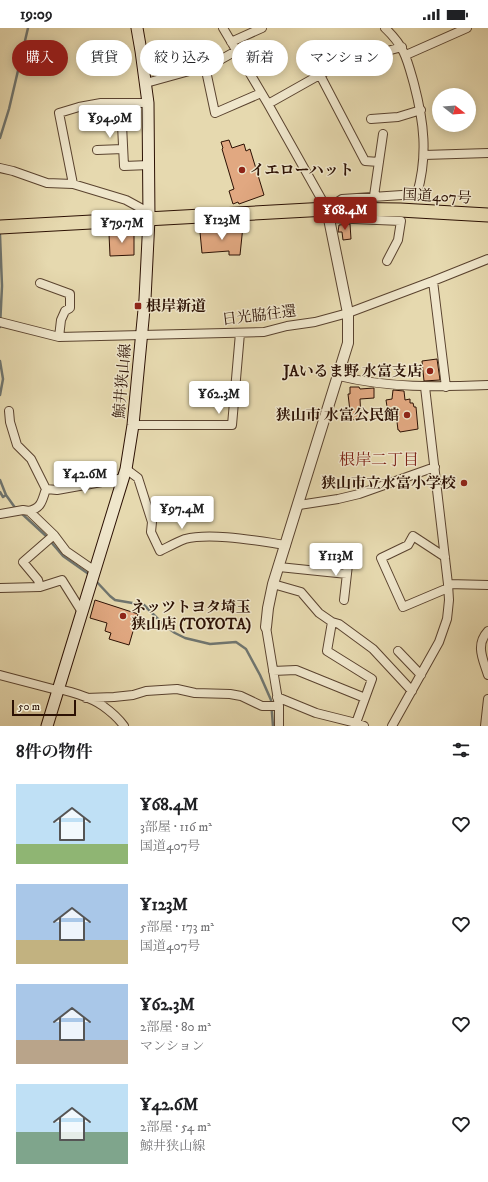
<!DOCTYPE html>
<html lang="ja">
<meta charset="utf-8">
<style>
body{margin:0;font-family:"IM FELL DW Pica","Noto Serif JP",serif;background:#f2f2f2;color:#202124;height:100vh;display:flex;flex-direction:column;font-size:15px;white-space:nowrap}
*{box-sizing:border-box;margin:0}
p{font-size:13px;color:#757577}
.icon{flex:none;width:22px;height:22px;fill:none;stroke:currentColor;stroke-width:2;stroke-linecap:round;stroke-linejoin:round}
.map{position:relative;height:698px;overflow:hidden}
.sheet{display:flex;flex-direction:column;background:#fff;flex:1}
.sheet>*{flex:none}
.hud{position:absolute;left:12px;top:12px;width:464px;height:36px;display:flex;gap:8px}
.needle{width:26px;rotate:107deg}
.controls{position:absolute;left:432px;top:60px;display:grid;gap:8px}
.controls a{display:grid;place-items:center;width:44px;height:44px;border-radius:50%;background:#fff;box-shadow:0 2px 10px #0003;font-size:20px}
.scale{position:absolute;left:12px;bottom:10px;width:64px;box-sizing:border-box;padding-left:4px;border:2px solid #2c1104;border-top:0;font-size:11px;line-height:14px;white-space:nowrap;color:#2c1104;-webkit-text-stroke:3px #efe6cb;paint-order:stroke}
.price{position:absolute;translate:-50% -34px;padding:0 9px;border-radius:4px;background:#fff;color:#222;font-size:13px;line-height:26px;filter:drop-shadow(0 1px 2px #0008)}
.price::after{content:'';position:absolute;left:50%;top:24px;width:12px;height:9px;margin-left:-6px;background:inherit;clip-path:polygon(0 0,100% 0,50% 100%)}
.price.active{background:#8f2418;color:#fff}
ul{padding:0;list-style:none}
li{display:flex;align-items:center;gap:12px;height:100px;padding:0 16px}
li span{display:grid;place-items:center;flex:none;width:112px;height:80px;border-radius:0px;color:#555}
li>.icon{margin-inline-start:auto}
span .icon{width:48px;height:48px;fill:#fffc;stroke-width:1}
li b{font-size:17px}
h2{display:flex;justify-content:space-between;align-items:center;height:48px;padding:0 16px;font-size:17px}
.tag{padding:0 14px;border-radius:18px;background:#fff;box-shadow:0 2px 10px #0003;font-size:14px;line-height:36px}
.tag.active{background:#8f2418;color:#fff}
.status{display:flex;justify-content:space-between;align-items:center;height:28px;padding:0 20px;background:#fff;direction:ltr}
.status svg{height:11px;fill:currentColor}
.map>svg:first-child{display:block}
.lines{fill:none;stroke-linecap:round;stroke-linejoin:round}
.stream{stroke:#6f756f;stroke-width:2.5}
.building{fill:#e1a881;stroke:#2c1104}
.minor-casing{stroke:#5a432f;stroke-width:10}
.tertiary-casing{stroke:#5a432f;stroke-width:12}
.secondary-casing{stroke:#2c1104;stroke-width:13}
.trunk-casing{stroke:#2c1104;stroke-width:15}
.minor{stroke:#efe6cb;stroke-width:8}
.tertiary{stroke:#efe6cb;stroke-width:10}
.secondary{stroke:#efe6cb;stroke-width:11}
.trunk{stroke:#e6d9af;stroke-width:13}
.poi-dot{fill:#8f2418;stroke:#efe6cb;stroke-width:1.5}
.labels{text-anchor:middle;stroke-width:3;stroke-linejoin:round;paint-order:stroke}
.poi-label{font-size:15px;font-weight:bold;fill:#2c1104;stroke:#efe6cb;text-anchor:start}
.street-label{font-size:15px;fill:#2c1104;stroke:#efe6cb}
.neighbourhood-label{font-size:16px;fill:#7a1f14;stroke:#efe6cb}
</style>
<div class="status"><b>19:09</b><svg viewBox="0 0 49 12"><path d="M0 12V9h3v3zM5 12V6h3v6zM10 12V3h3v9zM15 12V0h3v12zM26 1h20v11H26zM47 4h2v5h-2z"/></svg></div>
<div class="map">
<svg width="488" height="698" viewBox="0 0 488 698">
<rect width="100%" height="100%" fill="#e6d9af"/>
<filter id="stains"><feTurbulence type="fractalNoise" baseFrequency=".005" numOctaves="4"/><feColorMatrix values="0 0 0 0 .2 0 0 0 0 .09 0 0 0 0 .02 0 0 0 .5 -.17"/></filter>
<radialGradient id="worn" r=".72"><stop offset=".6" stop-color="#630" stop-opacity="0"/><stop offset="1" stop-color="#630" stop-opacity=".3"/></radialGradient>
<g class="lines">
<!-- stream -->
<path class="stream" d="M0,110l9,-29 19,-81
M0,207l2,51 -2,41
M0,333l3,18 -3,16
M0,452l6,15 10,14
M0,464l3,5 3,-2
M20,484l25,23 18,21 27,19
M95,552l15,16 5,4 29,5 21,21 10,7 10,5 25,6 26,-2 10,7 14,26 11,25 2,26"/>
</g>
<!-- building -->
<path class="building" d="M229,112l3,8 12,-4 2,7 4,-2 14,46 -25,9 -1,-2 -5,2 -4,-13 5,-2 -12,-40 1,-1 -2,-6z
M350,196l1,15 -8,1 -1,-8h-4l1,-7z
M235,198h8l-3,29h-11v-4l-27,2 -2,-21 35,-3z
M134,205v22l-24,1 -1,-22z
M437,331l3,21 -16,1 -2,-20z
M350,359h9l1,2 14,-1v10l-14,1 1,20 -10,1 -3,-26h2z
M393,362l11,1 1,9 5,-1v4h3l1,4h2l2,22 -18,3 -1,-2h-1l-2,-16h-2v-2l-6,1 -2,-13 6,-1z
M95,572l43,14 -9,31 -20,-6 2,-6 -6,-2 2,-8 -17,-5z"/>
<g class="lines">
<defs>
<path id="minor" d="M223,0l45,76 59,105 15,-10 75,-5c11,-39 7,-72 -3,-110 -7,-25 -9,-37 -29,-56
M231,14l31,-14
M406,27l61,-27
M205,38l10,47 46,-20
M320,47l45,86 14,1
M146,55l65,-18 25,-14
M121,76l3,62 25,-1
M268,76l96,-54 12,4 26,-7
M371,91l27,-2 23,-7
M97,122l26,-1
M424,127l64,-2
M0,140l13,3 34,12 26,1 53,16 22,12
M73,156l-14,-71 20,-6 22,-4h47
M374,168l9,-62
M329,190l72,3 -3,19 -11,21
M433,253l13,106
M40,255l30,11v14l-5,3 -4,9 -2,17
M0,294l59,15 205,-5 23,-6 28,-4 33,-9 85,-32 55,-22
M339,348c49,12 98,11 149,9
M9,383l1,11 7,23 14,14 15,30c-4,11 -4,19 -17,22
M133,397h99l8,-92
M126,441l12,9 14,44 -1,10 9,19c8,-4 17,-9 25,-12 26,-7 73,2 101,6
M46,461l11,1 67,-12
M299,477l39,-6 21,-5 76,-27
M0,486l23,-4 6,1 25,24 12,16 29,20
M445,529l-32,-21 -5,9 -27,13 22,49 45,-19
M279,539l68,7
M273,556l28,8 18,21 13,9 7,2 34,25 39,42
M448,556l40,1
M40,559l-2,-7 -15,-18 31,-27
M0,560l40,-1 22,-7 20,32
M344,572l5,-44
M332,594l-5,29 45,28 -16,44
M266,599l13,79v20
M488,603c-13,14 -5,28 0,44
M398,623l23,24
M273,643l23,-1 69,28
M0,647l53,14c13,0 39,9 50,17 7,5 16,13 21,20
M277,669l39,16 40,10 8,3
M86,670l28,-1 19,-2 13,-4 31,-2 18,4 35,1 11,2 21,10h17
M392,698l47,-84 8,-23 1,-9 1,-10 -1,-16 -23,-197
M485,698l3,-27"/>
<path id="tertiary" d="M266,599l2,-19 5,-24 75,-241v-30l-21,-104"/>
<path id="secondary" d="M47,698l79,-257 7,-44 12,-126 4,-80 -1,-116 -7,-52 -4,-23"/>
<path id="trunk" d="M0,199l327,-18 73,1 88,5"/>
</defs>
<!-- minor casing -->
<use href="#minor" class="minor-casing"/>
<!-- tertiary casing -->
<use href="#tertiary" class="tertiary-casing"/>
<!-- secondary casing -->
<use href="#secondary" class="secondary-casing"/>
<!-- trunk casing -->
<use href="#trunk" class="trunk-casing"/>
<!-- minor -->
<use href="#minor" class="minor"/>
<!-- tertiary -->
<use href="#tertiary" class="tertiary"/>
<!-- secondary -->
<use href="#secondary" class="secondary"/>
<!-- trunk -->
<use href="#trunk" class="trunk"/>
</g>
<!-- markers -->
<g class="poi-dot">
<circle cx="242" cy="142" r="4"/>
<rect x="134" y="274" width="8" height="8" rx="2"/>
<circle cx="430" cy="343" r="4"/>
<circle cx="407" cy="387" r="4"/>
<circle cx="464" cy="455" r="4"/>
<circle cx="123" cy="588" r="4"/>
</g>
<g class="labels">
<!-- poi labels -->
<g class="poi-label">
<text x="250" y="147">イエローハット</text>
<text x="146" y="283">根岸新道</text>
<text x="422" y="348" text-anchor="end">JAいるま野 水富支店</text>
<text x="399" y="392" text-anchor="end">狭山市 水富公民館</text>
<text x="456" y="460" text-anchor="end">狭山市立水富小学校</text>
<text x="131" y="584">ネッツトヨタ埼玉<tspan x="131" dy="17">狭山店 (TOYOTA)</tspan></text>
</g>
<!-- street labels -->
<g class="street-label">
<text transform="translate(437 168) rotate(3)" y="5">国道407号</text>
<text transform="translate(259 287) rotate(-7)" y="5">日光脇往還</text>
<text transform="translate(122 353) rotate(-85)" y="5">鯨井狭山線</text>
</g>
<!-- neighbourhood labels -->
<g class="neighbourhood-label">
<text x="379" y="437">根岸二丁目</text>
</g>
</g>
<rect width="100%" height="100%" filter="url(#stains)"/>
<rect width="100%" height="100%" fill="url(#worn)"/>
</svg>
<div class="controls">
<a><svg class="needle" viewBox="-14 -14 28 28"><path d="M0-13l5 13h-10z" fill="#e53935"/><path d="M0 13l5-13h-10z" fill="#757577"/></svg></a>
</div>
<div class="scale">50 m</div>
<b class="price" style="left:110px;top:111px">¥94.9M</b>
<b class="price active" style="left:345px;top:203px">¥68.4M</b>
<b class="price" style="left:222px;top:213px">¥123M</b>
<b class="price" style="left:122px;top:216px">¥79.7M</b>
<b class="price" style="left:219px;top:387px">¥62.3M</b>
<b class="price" style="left:85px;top:467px">¥42.6M</b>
<b class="price" style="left:182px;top:502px">¥97.4M</b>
<b class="price" style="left:336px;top:549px">¥113M</b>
<div class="hud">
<a class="tag active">購入</a>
<a class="tag">賃貸</a>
<a class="tag">絞り込み</a>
<a class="tag">新着</a>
<a class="tag">マンション</a>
</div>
</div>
<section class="sheet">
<h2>8件の物件<svg class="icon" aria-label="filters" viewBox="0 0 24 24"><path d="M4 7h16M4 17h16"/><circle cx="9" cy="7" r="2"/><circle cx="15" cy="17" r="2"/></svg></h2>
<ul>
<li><span style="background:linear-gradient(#bfe0f5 75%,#8fb573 0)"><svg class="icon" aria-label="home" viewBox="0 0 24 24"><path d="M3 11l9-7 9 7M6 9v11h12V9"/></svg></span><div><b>¥68.4M</b><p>3部屋 · 116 m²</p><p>国道407号</p></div><svg class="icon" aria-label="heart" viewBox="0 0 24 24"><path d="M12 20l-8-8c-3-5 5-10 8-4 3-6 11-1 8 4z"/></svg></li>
<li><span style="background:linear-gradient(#a9c7e8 70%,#c2b280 0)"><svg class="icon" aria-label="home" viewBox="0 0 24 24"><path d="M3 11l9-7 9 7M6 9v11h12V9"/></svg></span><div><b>¥123M</b><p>5部屋 · 173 m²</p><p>国道407号</p></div><svg class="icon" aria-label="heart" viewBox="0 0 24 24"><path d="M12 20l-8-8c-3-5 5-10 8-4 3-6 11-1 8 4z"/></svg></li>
<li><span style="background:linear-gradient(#a9c7e8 70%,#b9a48a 0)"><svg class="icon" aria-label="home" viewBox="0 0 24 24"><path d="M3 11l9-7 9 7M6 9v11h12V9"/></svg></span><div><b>¥62.3M</b><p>2部屋 · 80 m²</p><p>マンション</p></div><svg class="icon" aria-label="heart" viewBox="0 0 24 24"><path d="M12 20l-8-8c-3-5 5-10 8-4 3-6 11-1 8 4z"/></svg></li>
<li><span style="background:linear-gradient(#bfe0f5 60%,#7fa58c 0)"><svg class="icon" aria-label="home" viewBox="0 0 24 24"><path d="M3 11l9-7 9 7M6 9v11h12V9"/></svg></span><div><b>¥42.6M</b><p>2部屋 · 54 m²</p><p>鯨井狭山線</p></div><svg class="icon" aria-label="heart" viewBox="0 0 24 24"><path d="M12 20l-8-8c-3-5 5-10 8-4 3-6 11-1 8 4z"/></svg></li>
</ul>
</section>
